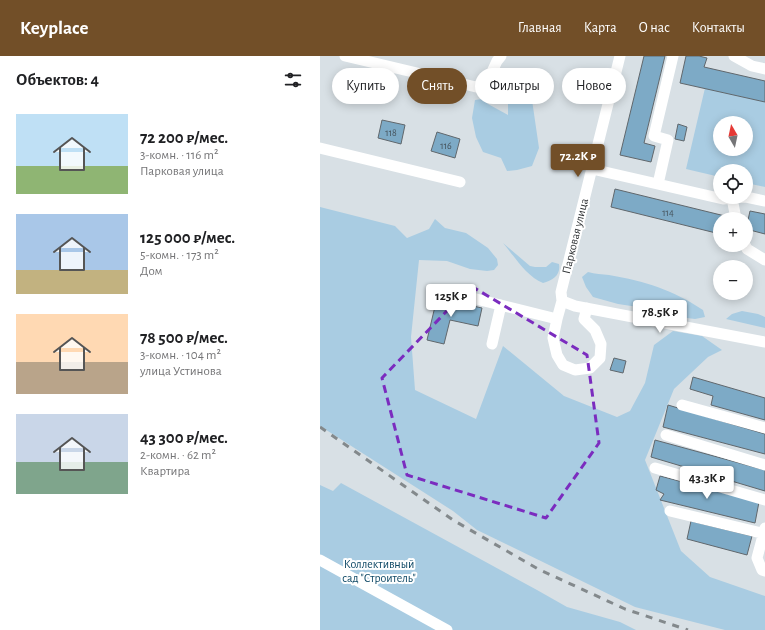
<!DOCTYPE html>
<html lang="ru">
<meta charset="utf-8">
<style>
body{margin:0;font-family:"Alegreya Sans",sans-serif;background:#f6f6f6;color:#202124;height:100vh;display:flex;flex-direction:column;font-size:15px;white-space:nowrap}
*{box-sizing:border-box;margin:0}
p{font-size:13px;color:#757577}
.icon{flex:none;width:22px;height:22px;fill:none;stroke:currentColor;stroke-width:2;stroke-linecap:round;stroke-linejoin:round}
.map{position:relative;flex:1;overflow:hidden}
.panel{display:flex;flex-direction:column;background:#fff;width:320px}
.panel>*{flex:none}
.top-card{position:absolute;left:12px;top:12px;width:373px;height:36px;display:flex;gap:8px}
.needle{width:26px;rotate:351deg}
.controls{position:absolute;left:393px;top:60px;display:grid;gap:8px}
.controls a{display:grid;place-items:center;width:40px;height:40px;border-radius:50%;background:#fff;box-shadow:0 2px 10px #0003;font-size:20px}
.price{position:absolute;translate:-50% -34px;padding:0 9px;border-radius:4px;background:#fff;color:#222;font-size:13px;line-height:26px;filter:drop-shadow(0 1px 2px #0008)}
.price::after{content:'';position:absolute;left:50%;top:24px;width:12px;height:9px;margin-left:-6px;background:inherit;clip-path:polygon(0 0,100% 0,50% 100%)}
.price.selected{background:#724f28;color:#fff}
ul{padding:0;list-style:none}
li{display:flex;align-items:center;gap:12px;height:100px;padding:0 16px}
li span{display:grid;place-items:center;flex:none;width:112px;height:80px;border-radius:0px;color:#555}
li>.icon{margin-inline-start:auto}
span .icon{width:48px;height:48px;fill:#fffc;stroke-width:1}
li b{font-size:17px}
h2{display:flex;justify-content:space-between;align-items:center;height:48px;padding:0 16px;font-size:17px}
.tag{padding:0 14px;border-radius:18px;background:#fff;box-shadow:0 2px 10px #0003;font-size:14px;line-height:36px}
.tag.selected{background:#724f28;color:#fff}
header{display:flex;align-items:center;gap:24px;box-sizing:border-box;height:56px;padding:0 20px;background:#724f28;color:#fff}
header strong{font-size:19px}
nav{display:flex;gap:22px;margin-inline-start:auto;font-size:14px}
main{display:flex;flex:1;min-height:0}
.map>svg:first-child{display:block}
.green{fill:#a9cce2;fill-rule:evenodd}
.building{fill:#7daac6;stroke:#60676c}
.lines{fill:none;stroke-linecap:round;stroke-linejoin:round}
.minor{stroke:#fff;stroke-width:11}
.rail{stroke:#83898c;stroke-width:3;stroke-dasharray:7 7;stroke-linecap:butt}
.marked{fill:none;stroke:#7b2cbf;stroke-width:3;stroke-dasharray:8 5;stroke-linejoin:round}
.labels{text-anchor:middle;stroke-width:4;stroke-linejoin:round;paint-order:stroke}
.number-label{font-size:10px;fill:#45525b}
.street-label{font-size:12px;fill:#323537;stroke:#fff}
.park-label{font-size:12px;fill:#0f4966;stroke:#fff}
</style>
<header>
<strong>Keyplace</strong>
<nav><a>Главная</a><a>Карта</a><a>О нас</a><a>Контакты</a></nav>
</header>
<main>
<section class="panel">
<h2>Объектов: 4<svg class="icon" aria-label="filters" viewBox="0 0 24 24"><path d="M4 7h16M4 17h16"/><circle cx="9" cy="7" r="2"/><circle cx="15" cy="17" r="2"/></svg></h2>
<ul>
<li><span style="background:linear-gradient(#bfe0f5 65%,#8fb573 0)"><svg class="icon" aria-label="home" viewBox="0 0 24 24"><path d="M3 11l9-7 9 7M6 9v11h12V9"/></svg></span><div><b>72 200 ₽/мес.</b><p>3-комн. · 116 m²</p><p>Парковая улица</p></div></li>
<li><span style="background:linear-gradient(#a9c7e8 70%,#c2b280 0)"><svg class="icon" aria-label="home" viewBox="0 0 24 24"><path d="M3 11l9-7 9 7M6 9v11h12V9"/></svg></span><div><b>125 000 ₽/мес.</b><p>5-комн. · 173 m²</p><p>Дом</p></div></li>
<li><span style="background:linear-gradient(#ffd9b3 60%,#b9a48a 0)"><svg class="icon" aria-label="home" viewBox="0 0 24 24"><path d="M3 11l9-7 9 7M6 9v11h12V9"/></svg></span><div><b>78 500 ₽/мес.</b><p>3-комн. · 104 m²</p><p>улица Устинова</p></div></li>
<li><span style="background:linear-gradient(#c9d6e8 60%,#7fa58c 0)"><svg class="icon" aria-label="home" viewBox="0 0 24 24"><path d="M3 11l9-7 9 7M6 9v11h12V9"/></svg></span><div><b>43 300 ₽/мес.</b><p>2-комн. · 62 m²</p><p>Квартира</p></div></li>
</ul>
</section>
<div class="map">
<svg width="445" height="574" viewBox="0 0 445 574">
<rect width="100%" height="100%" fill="#d8e0e5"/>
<!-- green -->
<path class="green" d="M195,29l9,1 8,14 7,48 -7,18 -15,4 -10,1 -6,-13 -18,-6 -7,-15 -4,-19 3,-18 7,-1 6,5 20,11v-24z
M385,32l60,14v85l-19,-4v-12h-26v6l-34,-8zM400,67h26v26h-26z
M0,151l75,19 12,12 22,-9 6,-10 10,9 21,5 22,15 9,11 1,6 -4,5 -7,1 -17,-2 -23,-8 -28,-1 -8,77 4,53 61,29 27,-73 61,50 53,21 13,-6 15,-28 9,-38 19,-14 29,5 20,14 -14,7 -34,32 -29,71 36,91 29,26 55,19v34h-40l-90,-23 -158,-77 -24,-19 -133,-85z
M183,187l27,23 5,1h11l6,-5 7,2c2,11 -6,16 -16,19 -17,-7 -28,-26 -40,-40z
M268,216c7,2 14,2 21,3 36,6 64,15 94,35l2,7 -10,2 -16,-2 -41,-10 -20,-3 -25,-7 -7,-10 -4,-10z
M422,255l16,3 7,3v11l-39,-9 6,-5z
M21,427l196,107 30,17 53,15 16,8h-316v-145l13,6z"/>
<!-- building -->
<path class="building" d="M324,0h21l-21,87 11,3 -4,16 -31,-7z
M366,0h13l8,2 -3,9 61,14v21l-85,-19z
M62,64l23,5 -4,19 -23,-6z
M358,68l9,3 -3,14 -9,-2z
M117,76l23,7 -5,19 -24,-7z
M295,133l110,27 -1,3h-4v15l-109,-27z
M430,155l15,3v20l-19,-5z
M117,242l45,10 -4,18 -28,-6 -6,24 -17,-4z
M294,302l12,3 -3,12 -13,-3z
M373,321l72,21v22l-54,-15 2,-9 -23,-7z
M348,349l97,29v20l-102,-27z
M335,384l110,30v21l-114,-34z
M340,420l99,26 -4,21 -95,-23 4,-6 -8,-4z
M371,465l61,15 -5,19 -60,-16z"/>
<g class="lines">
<!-- minor -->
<path class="minor" d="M25,0l131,31 8,-5 7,-8 6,-13 4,-5
M414,0l18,10 13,3
M0,92l140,34
M272,113l131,30 23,-2
M338,128l10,-44 -14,-4 19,-80
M426,141l19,4
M412,142l4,21
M425,189l2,4 18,11
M120,234l117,29
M242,245l13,5 190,36
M267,252l-3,11 11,11 6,14 -1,14 -10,10 -15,2 -12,-5 -6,-10 -4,-17 4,-19 5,-18 -1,-9 59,-236
M172,288l9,-39
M362,349l83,23
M346,379l99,30
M335,412l110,32
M350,455l95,23
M445,472l-8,30 5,12 3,1
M0,504l127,70"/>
<!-- rail -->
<path class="rail" d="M0,371l133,93 85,49 87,40 63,21"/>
</g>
<!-- marked area -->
<path class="marked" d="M151,230l116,69 12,88 -53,75 -139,-43 -25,-97z"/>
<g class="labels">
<!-- number labels -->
<g class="number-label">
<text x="71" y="80">118</text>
<text x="126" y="93">116</text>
<text x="348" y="160">114</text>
</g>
<!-- street labels -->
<g class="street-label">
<text transform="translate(255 180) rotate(-76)" y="4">Парковая улица</text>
</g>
<!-- park labels -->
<g class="park-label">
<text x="59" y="512">Коллективный<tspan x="59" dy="14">сад "Строитель"</tspan></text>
</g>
</g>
</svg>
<div class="controls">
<a><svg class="needle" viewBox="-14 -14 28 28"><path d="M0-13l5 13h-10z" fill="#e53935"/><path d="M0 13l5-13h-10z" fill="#757577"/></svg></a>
<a><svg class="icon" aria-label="locate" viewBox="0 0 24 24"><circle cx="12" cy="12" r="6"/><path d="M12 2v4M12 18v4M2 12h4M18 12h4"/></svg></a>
<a>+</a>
<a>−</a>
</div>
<b class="price selected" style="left:258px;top:122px">72.2K ₽</b>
<b class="price" style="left:131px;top:262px">125K ₽</b>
<b class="price" style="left:340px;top:278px">78.5K ₽</b>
<b class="price" style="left:387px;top:444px">43.3K ₽</b>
<div class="top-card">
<a class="tag">Купить</a>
<a class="tag selected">Снять</a>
<a class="tag">Фильтры</a>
<a class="tag">Новое</a>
</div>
</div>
</main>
